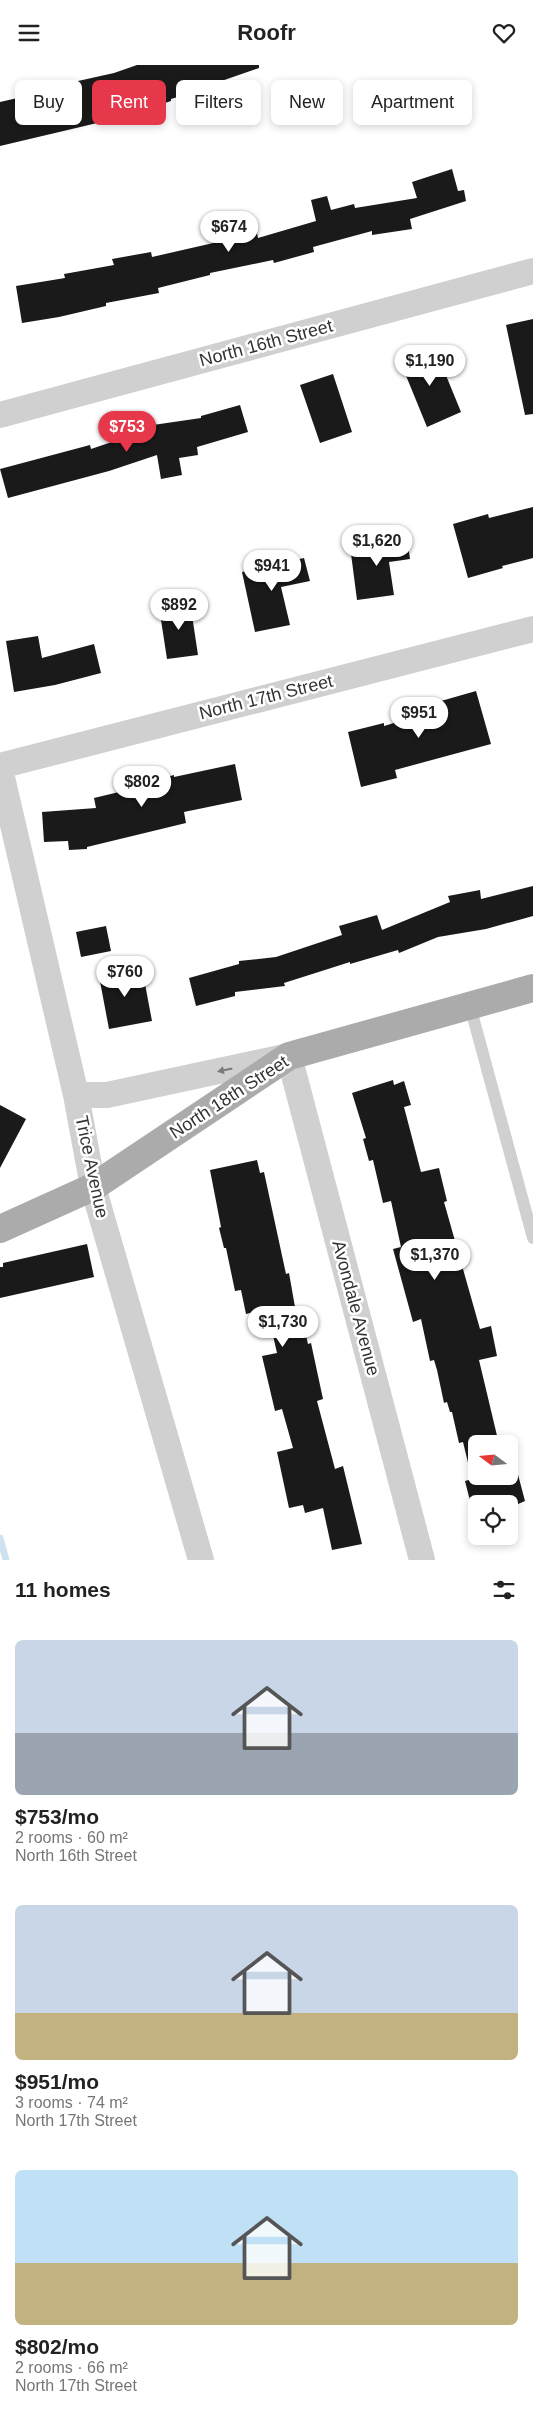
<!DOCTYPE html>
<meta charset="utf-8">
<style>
body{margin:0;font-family:Helvetica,sans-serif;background:#f2f2f2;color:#222;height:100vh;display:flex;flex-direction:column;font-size:19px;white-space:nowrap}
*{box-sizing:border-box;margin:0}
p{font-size:16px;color:#767676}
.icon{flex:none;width:28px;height:28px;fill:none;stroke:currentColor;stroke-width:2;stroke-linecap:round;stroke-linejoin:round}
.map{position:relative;height:1495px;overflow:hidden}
.side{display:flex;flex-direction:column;background:#fff;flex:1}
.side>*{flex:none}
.banner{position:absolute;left:15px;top:15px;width:504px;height:45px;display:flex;gap:10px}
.needle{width:32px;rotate:286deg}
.tools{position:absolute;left:468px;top:1370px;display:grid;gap:10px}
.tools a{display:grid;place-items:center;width:50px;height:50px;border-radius:8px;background:#fff;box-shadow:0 2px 8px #0003;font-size:25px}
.price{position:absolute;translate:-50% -42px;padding:0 11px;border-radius:18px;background:#fff;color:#222;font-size:16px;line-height:32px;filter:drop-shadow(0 1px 2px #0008)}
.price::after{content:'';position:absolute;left:50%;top:30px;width:15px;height:11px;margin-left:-8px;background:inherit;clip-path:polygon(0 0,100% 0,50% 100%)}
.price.on{background:#e7374a;color:#fff}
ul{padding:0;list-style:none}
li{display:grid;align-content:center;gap:10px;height:265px;padding:0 15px}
li span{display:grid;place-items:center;height:155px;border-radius:8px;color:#555}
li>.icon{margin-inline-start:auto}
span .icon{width:90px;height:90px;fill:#fffc;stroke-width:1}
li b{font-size:21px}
h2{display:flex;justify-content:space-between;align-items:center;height:60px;padding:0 15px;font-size:21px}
.pill{padding:0 18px;border-radius:8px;background:#fff;box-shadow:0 2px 8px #0003;font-size:18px;line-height:45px}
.pill.on{background:#e7374a;color:#fff}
header{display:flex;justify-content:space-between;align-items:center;height:65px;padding:0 15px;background:#fff;font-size:22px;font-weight:800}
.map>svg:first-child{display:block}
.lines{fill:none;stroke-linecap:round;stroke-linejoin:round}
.stream{stroke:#cee3ee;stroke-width:7}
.building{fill:#1a1a1a}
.lane{stroke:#d0d0d0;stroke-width:12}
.street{stroke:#d0d0d0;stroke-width:26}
.primary{stroke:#ababab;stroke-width:28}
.oneway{fill:#7a7a7a}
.labels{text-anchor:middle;stroke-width:5;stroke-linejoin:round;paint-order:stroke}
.street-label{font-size:18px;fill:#333;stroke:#fff}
</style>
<header><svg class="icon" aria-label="menu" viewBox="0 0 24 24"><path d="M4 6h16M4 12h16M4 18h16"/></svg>Roofr<svg class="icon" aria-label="heart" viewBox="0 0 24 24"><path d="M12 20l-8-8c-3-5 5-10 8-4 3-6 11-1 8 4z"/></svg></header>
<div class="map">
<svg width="533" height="1495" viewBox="0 0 533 1495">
<rect width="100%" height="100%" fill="#fff"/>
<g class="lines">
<!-- stream -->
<path class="stream" d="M0,1473l6,22"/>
</g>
<!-- building -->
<path class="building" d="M137,0h122v3l-49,17 1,2 -40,12v2l-9,3 1,4 -31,12 -1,-5 -131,31v-44l61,-14 -1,-3 54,-12z
M323,28l5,25 -23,5 -5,-25z
M452,104l6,22 6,-1 2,11 -56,18 2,10 -40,6v-4l-59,16 1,5 -40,11 -1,-3 -63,13v2l-52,13 1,5 -53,10v3l-47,11 -37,6 -6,-37 49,-8 -1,-4 50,-9 -2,-6 39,-7 1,5 105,-24 1,5 58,-17 -5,-21 16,-4 4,14 23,-6 1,4 62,-10 -5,-16z
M533,254v95l-8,1 -19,-90z
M434,281l27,66 -34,15 -27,-66z
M333,309l19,58 -32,11 -20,-58z
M240,340l8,27 -51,15 1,8 -19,3 3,17 -21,4 -4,-24 -48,16 -101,27 -8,-29 90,-24 1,4 62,-21v-3l48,-7v-2z
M533,442v51l-31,8 1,2 -35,10 -15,-54 35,-10 1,4z
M407,472l3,22 -21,3 5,33 -37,5 -7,-54z
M304,493l6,23 -29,6 9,38 -35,7 -13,-60z
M190,537l8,53 -31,4 -8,-52z
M38,571l4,22 52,-14 7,29 -46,12 -41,7 -8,-51z
M476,626l15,53 -96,26 2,8 -36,9 -13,-55 36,-9v3l59,-18 -2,-7z
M235,699l7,36 -58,12 2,11 -99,24v2l-18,1 -1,-9 -24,1 -2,-30 54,-4 -2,-10 50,-12v-3l30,-8v2z
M533,821v30l-47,13 -48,8 -39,16 -1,-3 -48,14v-2l-66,21 1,3 -50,6v4l-39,10 -7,-28 50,-14v-3l37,-4 66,-22 -3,-9 38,-11 5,15 68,-28 -2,-6 32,-6 1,9z
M106,861l5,25 -30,6 -5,-25z
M142,903l10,53 -43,8 -10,-53z
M393,1015l1,5 10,-4 7,24 -7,2 17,65 18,-4 8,33 -3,1 36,127 11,-3 6,30 -18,4 20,84h-23v32h33v-7l7,-2 9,34 -16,7v-4h-33v13h-2l-9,-36 7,-2 -9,-37 -4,1 -7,-31h-2l-3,-10 -3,1 -7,-33 -3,-10 -4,1 -9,-42 -8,3 -20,-73 8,-2 -10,-46 -8,2 -10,-43 -4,1 -6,-22 3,-1 -14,-45z
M0,1040l26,14 -26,49z
M257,1095l3,13 4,-1 22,102 3,-1 9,51 5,-1 5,21 3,-1 12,56 -6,2 18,68 8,-3 19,78 -30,6 -9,-42 -18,5 -2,-8 -14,3 -12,-56 16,-4 -11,-39 -7,2 -13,-55 15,-3 -10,-44 -21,5 -5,-24 -6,1 -9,-43h-2l-5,-20 2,-1 -11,-57z
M87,1179l7,33 -94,21v-31h3v-4z"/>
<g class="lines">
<!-- lane -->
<path class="lane" d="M470,941l63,232"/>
<!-- street -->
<path class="street" d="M0,350l533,-144
M0,701l533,-137
M0,704l76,326 17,92 108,373
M76,1030h31l182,-39 133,504"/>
<!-- primary -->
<path class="primary" d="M0,1164l93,-42 196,-131 244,-68"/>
</g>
<!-- one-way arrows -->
<defs><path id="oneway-solid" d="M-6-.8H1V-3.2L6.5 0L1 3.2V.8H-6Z" transform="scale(1.25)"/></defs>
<use class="oneway" href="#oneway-solid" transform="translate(225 1005) rotate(168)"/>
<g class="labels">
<!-- street labels -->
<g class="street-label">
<text transform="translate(266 278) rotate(-15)" y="6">North 16th Street</text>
<text transform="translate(266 632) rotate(-14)" y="6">North 17th Street</text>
<text transform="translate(229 1032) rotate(-33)" y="6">North 18th Street</text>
<text transform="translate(92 1102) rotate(78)" y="6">Trice Avenue</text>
<text transform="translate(356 1243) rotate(75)" y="6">Avondale Avenue</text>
</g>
</g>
</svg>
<div class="tools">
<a><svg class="needle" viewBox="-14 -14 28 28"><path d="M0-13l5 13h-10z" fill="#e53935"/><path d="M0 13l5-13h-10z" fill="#767676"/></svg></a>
<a><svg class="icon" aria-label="locate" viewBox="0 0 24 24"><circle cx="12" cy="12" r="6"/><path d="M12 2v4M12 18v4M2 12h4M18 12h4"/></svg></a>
</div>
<b class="price" style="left:229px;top:188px">$674</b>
<b class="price" style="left:430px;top:322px">$1,190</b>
<b class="price on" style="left:127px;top:388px">$753</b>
<b class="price" style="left:377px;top:502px">$1,620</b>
<b class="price" style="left:272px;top:527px">$941</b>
<b class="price" style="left:179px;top:566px">$892</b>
<b class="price" style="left:419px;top:674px">$951</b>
<b class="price" style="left:142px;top:743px">$802</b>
<b class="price" style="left:125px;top:933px">$760</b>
<b class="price" style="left:435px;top:1216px">$1,370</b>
<b class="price" style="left:283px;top:1283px">$1,730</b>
<div class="banner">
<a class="pill">Buy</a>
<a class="pill on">Rent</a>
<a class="pill">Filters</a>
<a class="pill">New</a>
<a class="pill">Apartment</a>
</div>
</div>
<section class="side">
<h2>11 homes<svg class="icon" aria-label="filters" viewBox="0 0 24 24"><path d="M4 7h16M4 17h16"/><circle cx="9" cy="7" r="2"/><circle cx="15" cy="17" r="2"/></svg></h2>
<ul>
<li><span style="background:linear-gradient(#c9d6e8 60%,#9aa5b1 0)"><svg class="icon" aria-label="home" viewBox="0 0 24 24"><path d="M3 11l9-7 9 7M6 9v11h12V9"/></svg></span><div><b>$753/mo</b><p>2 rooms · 60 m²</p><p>North 16th Street</p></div></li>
<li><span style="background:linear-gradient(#c9d6e8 70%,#c2b280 0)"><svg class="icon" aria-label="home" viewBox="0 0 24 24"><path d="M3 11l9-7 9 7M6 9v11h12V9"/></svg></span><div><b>$951/mo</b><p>3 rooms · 74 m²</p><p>North 17th Street</p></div></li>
<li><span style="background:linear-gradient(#bfe0f5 60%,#c2b280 0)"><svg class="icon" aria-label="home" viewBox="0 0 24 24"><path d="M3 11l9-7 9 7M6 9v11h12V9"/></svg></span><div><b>$802/mo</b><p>2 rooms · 66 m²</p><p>North 17th Street</p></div></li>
</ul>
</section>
